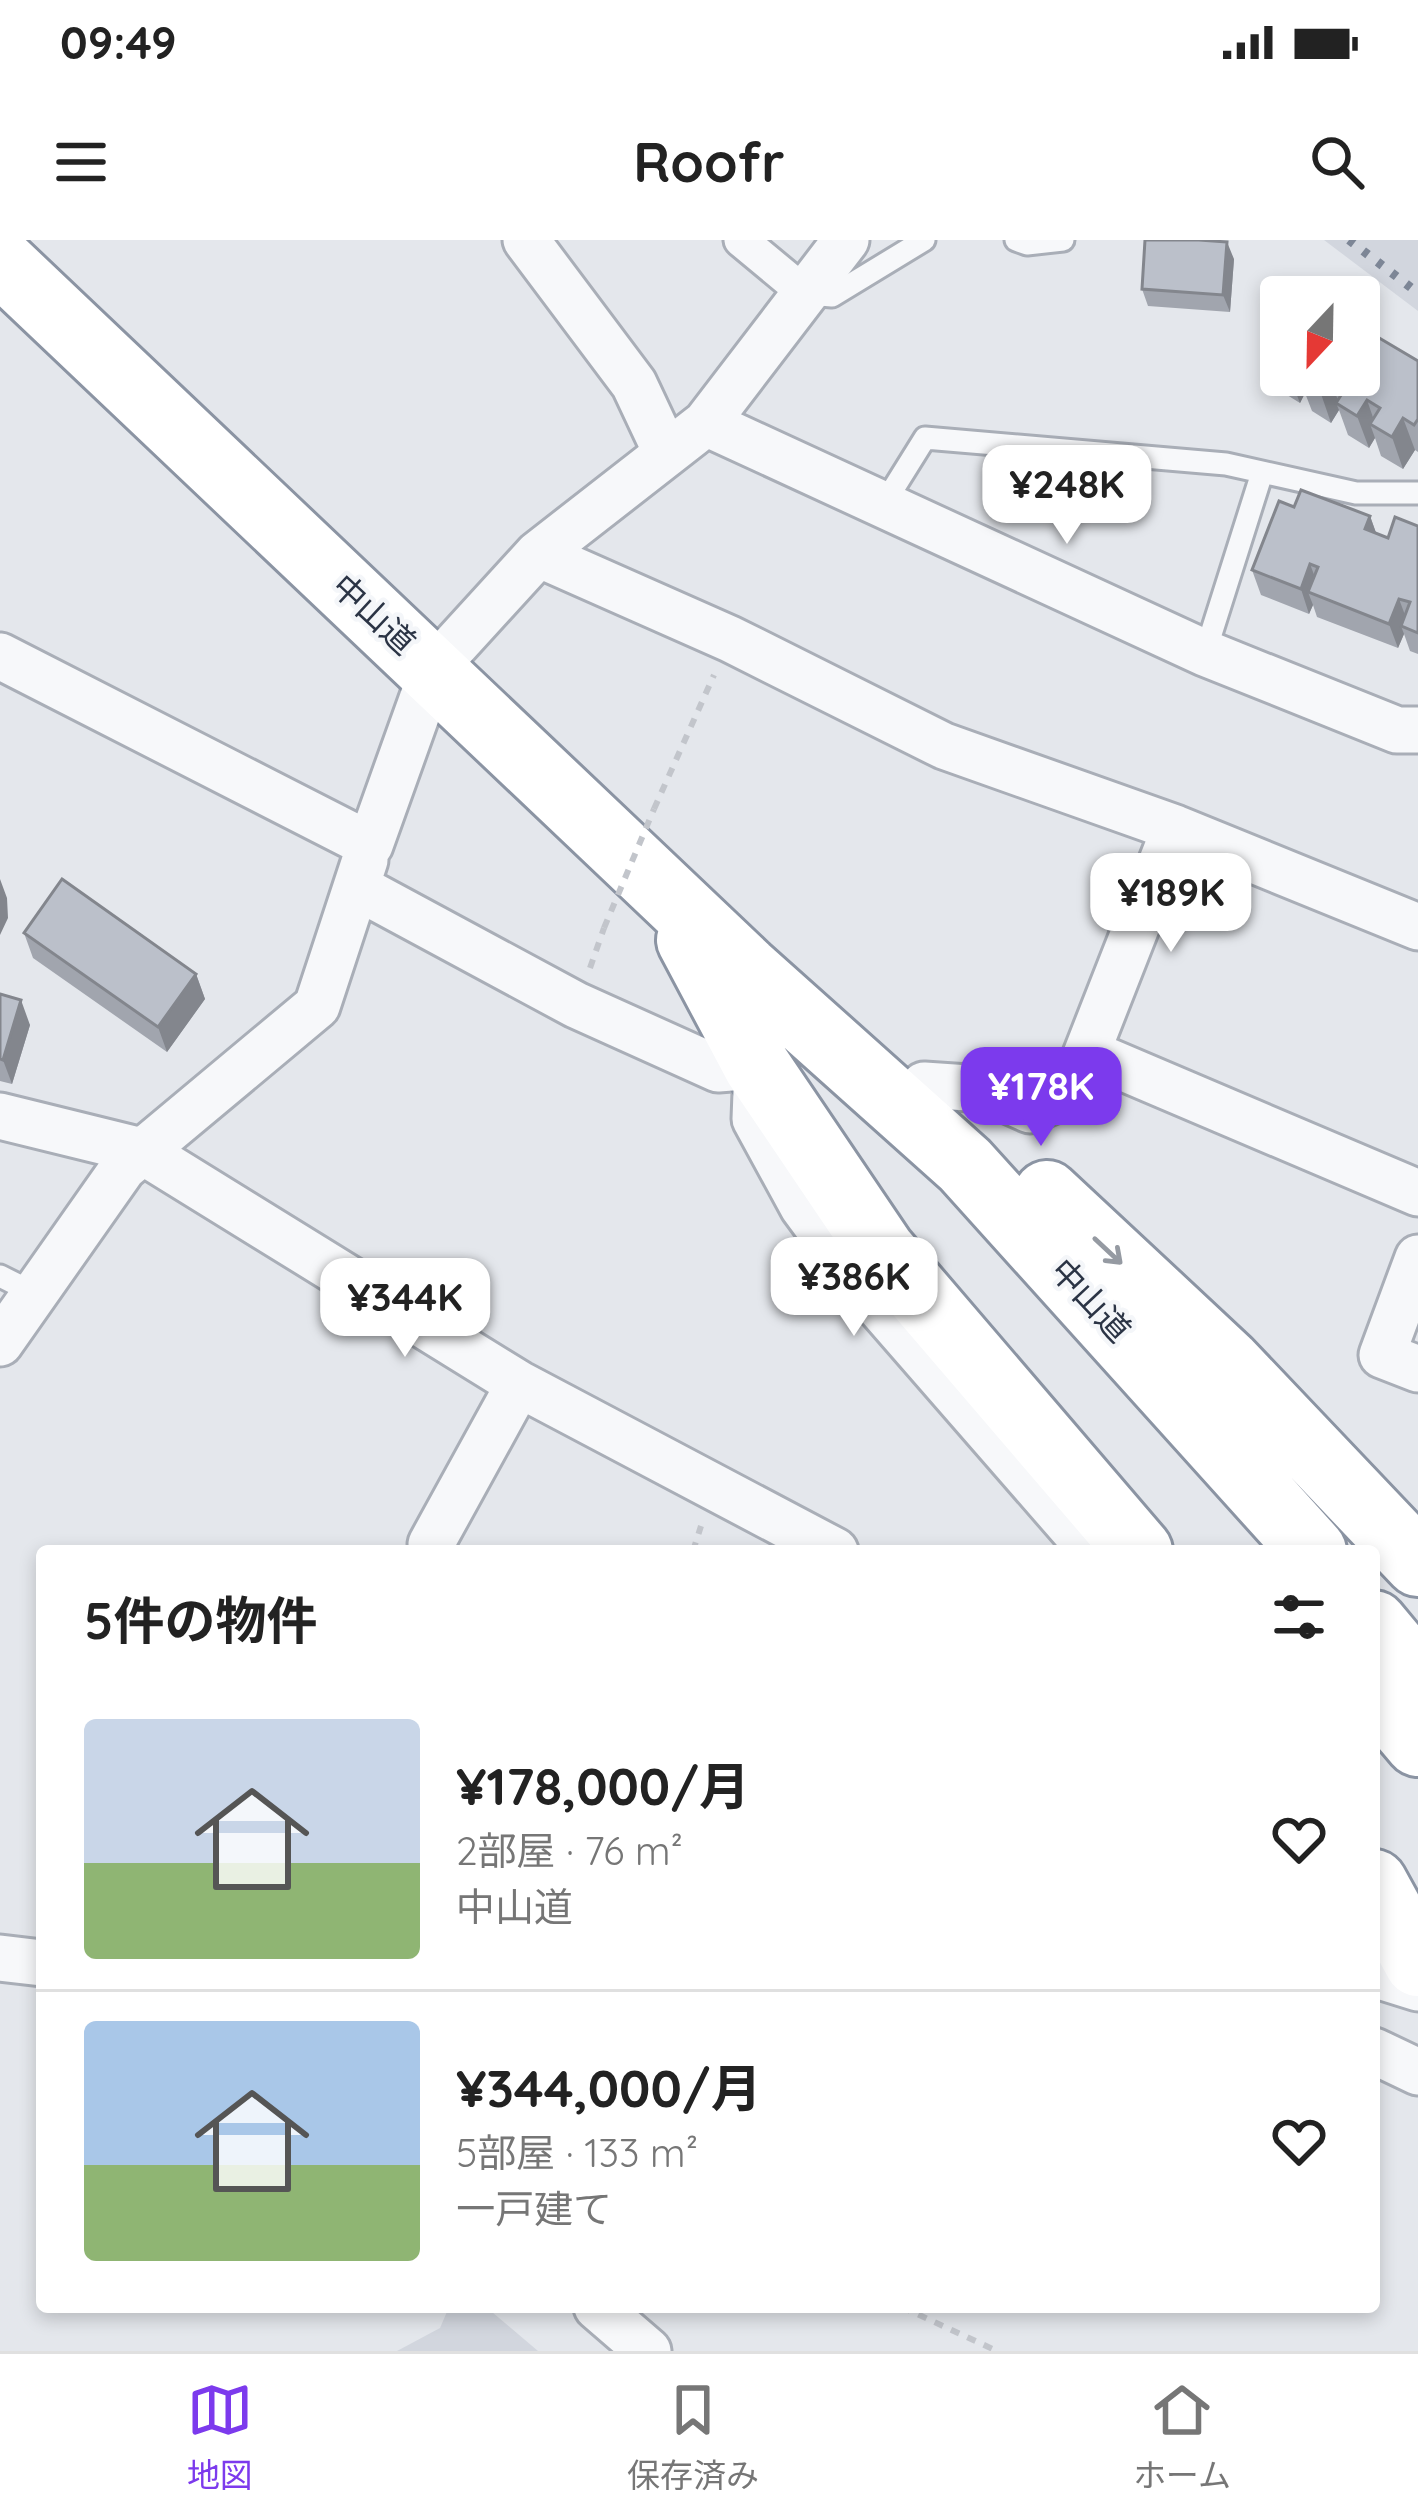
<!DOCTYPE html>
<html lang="ja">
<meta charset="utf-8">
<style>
body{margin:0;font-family:Quicksand,"Noto Sans JP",sans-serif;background:#f2f2f2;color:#222;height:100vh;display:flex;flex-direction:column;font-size:45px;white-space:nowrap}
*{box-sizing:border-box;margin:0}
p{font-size:39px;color:#767676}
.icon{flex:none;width:66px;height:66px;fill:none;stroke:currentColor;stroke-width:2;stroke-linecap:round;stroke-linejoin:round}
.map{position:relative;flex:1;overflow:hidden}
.details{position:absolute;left:36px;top:1305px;width:1344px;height:768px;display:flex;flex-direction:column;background:#fff;border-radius:12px;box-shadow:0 6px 18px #0003}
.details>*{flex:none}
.needle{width:78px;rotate:202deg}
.fabs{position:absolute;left:1260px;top:36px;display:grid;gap:24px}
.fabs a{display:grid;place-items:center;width:120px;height:120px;border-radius:12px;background:#fff;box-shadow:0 6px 18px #0003;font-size:60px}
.price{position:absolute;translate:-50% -102px;padding:0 27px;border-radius:24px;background:#fff;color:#222;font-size:39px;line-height:78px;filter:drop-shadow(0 3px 6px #0008)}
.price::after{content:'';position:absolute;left:50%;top:72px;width:36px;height:27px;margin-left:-18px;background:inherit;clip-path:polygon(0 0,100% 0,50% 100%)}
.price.active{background:#7c3aed;color:#fff}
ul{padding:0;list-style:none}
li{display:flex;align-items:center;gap:36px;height:300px;padding:0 48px}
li+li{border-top:3px solid #e0e0e0}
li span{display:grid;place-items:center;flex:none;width:336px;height:240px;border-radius:12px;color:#555}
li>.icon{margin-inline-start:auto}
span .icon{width:144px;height:144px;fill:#fffc;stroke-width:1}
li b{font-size:51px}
h2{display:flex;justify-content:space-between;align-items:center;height:144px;padding:0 48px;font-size:51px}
.status{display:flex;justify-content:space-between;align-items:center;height:84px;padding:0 60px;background:#fff;direction:ltr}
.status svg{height:33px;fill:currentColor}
header{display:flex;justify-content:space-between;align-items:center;height:156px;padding:0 48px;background:#fff;font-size:54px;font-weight:800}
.tabs{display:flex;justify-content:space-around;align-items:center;height:168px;border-top:3px solid #e0e0e0;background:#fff;font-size:33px;color:#767676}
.tabs a{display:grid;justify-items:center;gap:6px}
.tabs .active{color:#7c3aed}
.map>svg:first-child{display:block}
.built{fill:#d2d6de}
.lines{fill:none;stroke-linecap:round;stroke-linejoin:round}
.service-casing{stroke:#a9aeb7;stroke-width:27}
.pedestrian-casing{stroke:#a9aeb7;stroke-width:39}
.minor-casing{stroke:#a9aeb7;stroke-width:51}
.trunk-casing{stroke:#8b94a3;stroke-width:72}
.path{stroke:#c2c5cb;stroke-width:6;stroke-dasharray:9 9;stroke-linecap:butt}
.service{stroke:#f7f8fa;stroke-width:21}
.pedestrian{stroke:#f7f8fa;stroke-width:33}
.minor{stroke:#f7f8fa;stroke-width:45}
.trunk{stroke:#fff;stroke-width:66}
.rail{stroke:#7d8696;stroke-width:9;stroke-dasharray:6 12;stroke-linecap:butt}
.path-bridge{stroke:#c2c5cb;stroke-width:6;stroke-dasharray:9 9;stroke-linecap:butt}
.wall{fill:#a1a5ae}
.shaded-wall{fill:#83868d}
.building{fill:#bbc0ca;stroke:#83868d;stroke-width:3}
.oneway{stroke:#959aa2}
.labels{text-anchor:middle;stroke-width:9;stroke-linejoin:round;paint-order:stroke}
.street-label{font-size:33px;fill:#2b3445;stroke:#f4f6f9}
</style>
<div class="status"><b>09:49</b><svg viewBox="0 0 49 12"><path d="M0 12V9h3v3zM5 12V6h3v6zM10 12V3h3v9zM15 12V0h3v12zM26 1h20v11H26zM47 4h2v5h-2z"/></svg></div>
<header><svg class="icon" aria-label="menu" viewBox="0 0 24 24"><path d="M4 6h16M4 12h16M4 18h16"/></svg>Roofr<svg class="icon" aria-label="search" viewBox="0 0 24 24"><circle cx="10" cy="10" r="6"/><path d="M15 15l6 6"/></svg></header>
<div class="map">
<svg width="1418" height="2111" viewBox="0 0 1418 2111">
<rect width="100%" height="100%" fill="#e4e7ec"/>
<!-- built -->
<path class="built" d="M1324,0h94v71z
M449,2067h37l52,44h-141l43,-23z"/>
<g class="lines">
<defs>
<path id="service" d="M1016,0l11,4 36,-4
M808,54l24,2 92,-56
M882,267l43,-69 301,26 130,29h62
M1205,413l57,-180
M0,1036l32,16"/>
<path id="pedestrian" d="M741,0l65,54"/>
<path id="minor" d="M526,0l108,144 31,66
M706,183l499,230 192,77h21
M538,314l192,85 214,107 231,82 243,99
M0,416l370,189 63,-176 105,-115 168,-131 140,-183
M357,647l219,118 142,64 39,-3 -2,53 48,88 59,80 230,264
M1091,814l327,139
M924,845l59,4 47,21 41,-17 104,-265
M0,876l142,35 377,233 316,167
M1418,1018l-36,97 36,14
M0,1103l123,-175 194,-162 48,-146
M431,1304l88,-160
M1374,1716l12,22 32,10
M0,1718l42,5
M1374,1811l44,21
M597,2067l51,44"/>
<path id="trunk" d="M0,21l746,708 219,196 348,386
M690,700l67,126 125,185 257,300
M1047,954l180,168 191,201
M1374,1384l44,53
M1374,1451l44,52
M1374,1643l44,80"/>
</defs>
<!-- service casing -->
<use href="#service" class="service-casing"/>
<!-- pedestrian casing -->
<use href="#pedestrian" class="pedestrian-casing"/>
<!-- minor casing -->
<use href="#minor" class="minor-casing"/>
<!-- trunk casing -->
<use href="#trunk" class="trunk-casing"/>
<!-- path -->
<path class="path" d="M654,569l60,-134
M590,728l14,-40
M693,1311l8,-25
M902,2067l95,44"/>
<!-- service -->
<use href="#service" class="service"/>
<!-- pedestrian -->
<use href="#pedestrian" class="pedestrian"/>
<!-- minor -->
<use href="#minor" class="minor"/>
<!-- trunk -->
<use href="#trunk" class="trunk"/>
<!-- rail -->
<path class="rail" d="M1349,0l69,53"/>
<!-- path-bridge -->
<path class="path-bridge" d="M604,688l50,-119"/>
</g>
<!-- wall -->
<path class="wall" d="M1234,19l-4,53 -82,-6 -6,-17z
M1281,72v63h78l59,-14v91l-3,-2 -12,19 -22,-13 -6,-18 -6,10 -21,-13 -9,-25 -8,13 -19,-12 -7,-18 -5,10 -21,-13 -12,-32 9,-14 -6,-14z
M1294,267l76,9 6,17 12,5 30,-12v128l-8,-3 -6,-17 -6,14 -81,-31 -4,-12 -4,9 -48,-19 -9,-25z
M24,693l172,41 9,25 -38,53 -134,-94z
M0,754l30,31 -18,59 -12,-3z"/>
<!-- shaded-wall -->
<path class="shaded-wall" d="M1227,2l7,17 -4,53 -7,-17z
M1289,135h15l-4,4 5,14 -5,10z
M1329,136l11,30 -4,-3 3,7 -8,13 -11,-32z
M1367,160l10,29 -7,-5 5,14 -6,10 -12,-32z
M1403,178l12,32 -12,19 -11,-32z
M1370,276l9,25 -14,-12z
M1310,324l9,24 -11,4 5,13 -4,9 -8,-25z
M1399,359l9,24 -7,3 3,8 -6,14 -9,-24z
M0,639l7,19 1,20 -8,17z
M196,734l9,25 -38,53 -9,-25z
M21,760l9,25 -18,59 -9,-24z"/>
<!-- building -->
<path class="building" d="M1145,0h54l28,2 -4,53 -81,-6z
M1296,48l16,9h-22z
M1281,72v55l-14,-9 14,-21 -11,-7z
M1359,86l59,35v58l-4,6 -11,-7 -11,19 -22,-13 10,-16 -13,-8 -10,16 -21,-13 11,-17 -18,-10 -9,15 -20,-12 3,-4h56z
M1301,250l69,26 -5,13 23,9 7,-21 23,9v107l-17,-7 9,-24 -11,-3 -10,25 -81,-32 10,-25 -8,-3 -9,25 -49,-19 27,-69 15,6z
M62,639l134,95 -38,53 -134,-94z
M0,754l21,6 -18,60 -3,-1z"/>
<!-- one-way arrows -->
<defs><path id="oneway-shaft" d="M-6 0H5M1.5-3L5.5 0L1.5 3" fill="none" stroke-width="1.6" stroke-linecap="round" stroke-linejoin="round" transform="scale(3)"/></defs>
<use class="oneway" href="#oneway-shaft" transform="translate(1108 1011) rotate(43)"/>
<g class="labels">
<!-- street labels -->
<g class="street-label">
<text transform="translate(374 374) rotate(43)" y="12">中山道</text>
<text transform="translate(1091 1060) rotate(47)" y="12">中山道</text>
</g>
</g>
</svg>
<div class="fabs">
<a><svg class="needle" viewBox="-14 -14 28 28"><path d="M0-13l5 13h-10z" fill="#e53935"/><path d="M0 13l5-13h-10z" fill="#767676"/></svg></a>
</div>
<b class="price" style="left:1067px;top:307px">¥248K</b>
<b class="price" style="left:1171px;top:715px">¥189K</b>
<b class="price active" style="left:1041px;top:909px">¥178K</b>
<b class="price" style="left:854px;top:1099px">¥386K</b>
<b class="price" style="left:405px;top:1120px">¥344K</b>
<section class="details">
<h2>5件の物件<svg class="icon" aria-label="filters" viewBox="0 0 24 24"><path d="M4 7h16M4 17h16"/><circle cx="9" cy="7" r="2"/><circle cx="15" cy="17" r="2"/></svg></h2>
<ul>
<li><span style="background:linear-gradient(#c9d6e8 60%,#8fb573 0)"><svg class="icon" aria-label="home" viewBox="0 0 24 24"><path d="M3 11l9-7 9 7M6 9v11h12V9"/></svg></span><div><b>¥178,000/月</b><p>2部屋 · 76 m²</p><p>中山道</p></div><svg class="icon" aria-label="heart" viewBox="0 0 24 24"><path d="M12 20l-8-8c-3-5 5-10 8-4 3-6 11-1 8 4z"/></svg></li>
<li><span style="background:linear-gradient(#a9c7e8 60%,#8fb573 0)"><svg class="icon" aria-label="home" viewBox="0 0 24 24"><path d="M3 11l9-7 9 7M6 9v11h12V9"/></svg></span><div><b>¥344,000/月</b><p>5部屋 · 133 m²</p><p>一戸建て</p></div><svg class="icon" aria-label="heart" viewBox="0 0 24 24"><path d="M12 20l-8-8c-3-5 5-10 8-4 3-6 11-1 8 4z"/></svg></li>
</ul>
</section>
</div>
<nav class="tabs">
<a class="active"><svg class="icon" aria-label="map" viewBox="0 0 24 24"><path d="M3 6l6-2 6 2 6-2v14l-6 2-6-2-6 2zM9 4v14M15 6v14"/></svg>地図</a>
<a><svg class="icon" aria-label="saved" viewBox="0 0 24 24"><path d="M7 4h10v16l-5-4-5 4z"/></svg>保存済み</a>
<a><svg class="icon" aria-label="home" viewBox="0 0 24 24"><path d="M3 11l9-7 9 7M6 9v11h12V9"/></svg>ホーム</a>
</nav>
